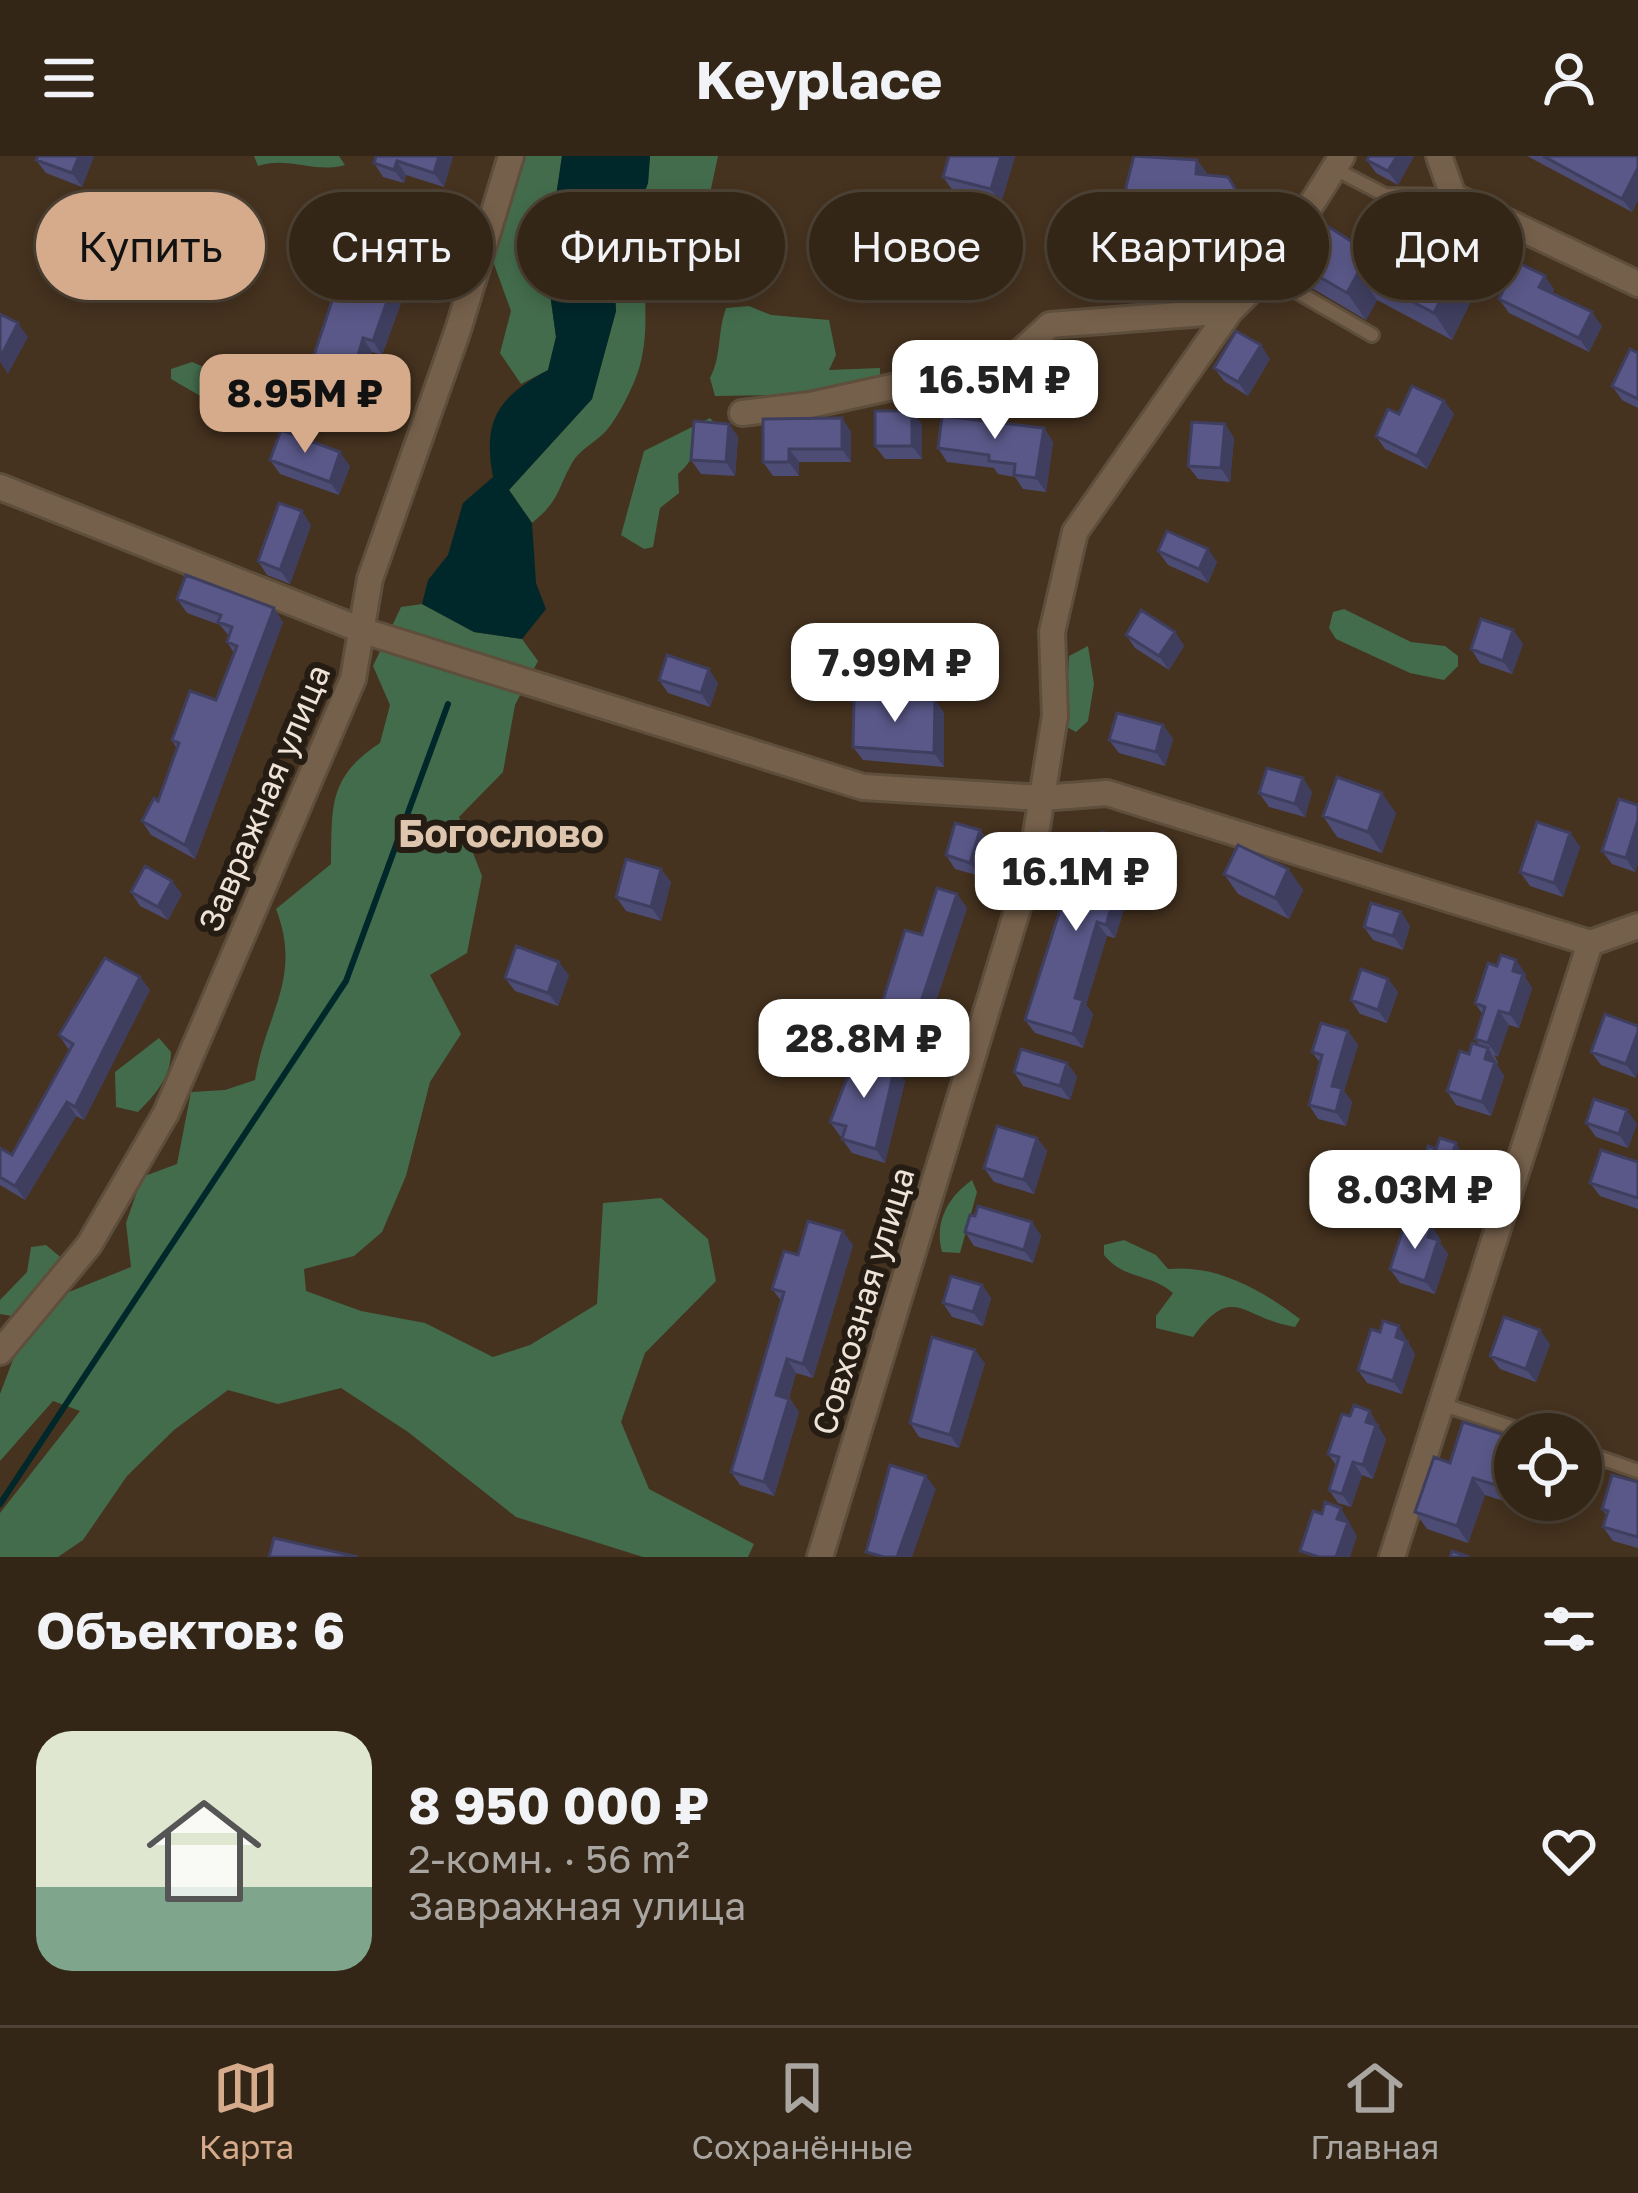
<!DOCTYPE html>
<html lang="ru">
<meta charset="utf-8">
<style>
body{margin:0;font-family:"Golos Text",sans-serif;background:#3f3224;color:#f1f3f6;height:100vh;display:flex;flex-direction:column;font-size:45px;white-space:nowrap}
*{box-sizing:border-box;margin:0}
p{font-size:39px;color:#a9a5a1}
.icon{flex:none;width:66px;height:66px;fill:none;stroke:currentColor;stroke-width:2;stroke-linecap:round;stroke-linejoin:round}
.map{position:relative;height:1401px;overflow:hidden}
.details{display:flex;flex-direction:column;background:#342617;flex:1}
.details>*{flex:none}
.banner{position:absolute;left:36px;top:36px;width:1566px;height:108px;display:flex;gap:24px}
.controls{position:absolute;left:1494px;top:1257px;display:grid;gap:24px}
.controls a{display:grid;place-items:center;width:108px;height:108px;border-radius:50%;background:#342617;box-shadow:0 6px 18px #0003,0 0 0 3px #4e4336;font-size:60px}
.price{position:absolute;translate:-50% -102px;padding:0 27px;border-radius:24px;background:#fff;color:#222;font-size:39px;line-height:78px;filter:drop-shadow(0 3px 6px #0008)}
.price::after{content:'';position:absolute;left:50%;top:72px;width:36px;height:27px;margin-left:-18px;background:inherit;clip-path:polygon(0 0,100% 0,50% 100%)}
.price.current{background:#d6ab8b;color:#111}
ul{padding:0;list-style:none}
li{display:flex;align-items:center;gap:36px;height:300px;padding:0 36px}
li+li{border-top:3px solid #4e4336}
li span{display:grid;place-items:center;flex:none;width:336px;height:240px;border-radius:36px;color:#555}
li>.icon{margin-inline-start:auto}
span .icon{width:144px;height:144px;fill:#fffc;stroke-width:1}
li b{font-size:51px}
h2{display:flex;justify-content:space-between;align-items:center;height:144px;padding:0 36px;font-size:51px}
.chip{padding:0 42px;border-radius:54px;background:#342617;box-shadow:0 6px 18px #0003,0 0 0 3px #4e4336;font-size:42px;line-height:108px}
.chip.current{background:#d6ab8b;color:#111}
header{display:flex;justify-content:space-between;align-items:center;height:156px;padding:0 36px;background:#342617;font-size:54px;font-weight:700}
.tabs{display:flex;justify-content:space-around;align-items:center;height:168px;border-top:3px solid #4e4336;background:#342617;font-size:33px;color:#a9a5a1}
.tabs a{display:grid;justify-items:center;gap:6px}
.tabs .current{color:#d6ab8b}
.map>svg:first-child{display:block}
.green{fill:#436c4c}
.water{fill:#00282b}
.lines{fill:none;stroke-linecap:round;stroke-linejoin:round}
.stream{stroke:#00282b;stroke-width:6}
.lane-casing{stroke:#5e4e3c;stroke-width:18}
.street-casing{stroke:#5e4e3c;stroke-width:30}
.lane{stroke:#75604b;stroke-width:12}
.street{stroke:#75604b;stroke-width:24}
.wall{fill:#4d4c75}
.shaded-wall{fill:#3f3e5f}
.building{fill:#5a5888;stroke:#3f3e5f;stroke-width:3}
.labels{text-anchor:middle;stroke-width:12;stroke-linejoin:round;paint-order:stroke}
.street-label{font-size:33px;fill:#efe3d7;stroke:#251c13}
.quarter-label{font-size:39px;font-weight:bold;fill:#ddc5ae;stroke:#251c13}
</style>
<header><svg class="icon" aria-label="menu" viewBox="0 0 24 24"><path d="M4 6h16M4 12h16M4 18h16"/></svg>Keyplace<svg class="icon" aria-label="person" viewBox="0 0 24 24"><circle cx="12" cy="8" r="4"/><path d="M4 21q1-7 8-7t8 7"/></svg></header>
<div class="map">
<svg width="1638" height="1401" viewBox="0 0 1638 1401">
<rect width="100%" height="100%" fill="#45321f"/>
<!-- green -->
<path class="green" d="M254,0h85l6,9c-31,9 -56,-9 -87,1z
M525,0h37l-16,108 10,73 -8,33 -27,14 -21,-31 11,-42 -20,-55z
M650,0h68l-9,42c-95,43 -50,96 -69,167 -5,19 -21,51 -34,66 -10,11 -27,19 -34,32 -16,29 -12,37 -40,60l-23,-33 83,-91 24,-88 -2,-38 34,-90z
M749,150l22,9 58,5 7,35 -7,15 51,-2v14l-41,12 -124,2 -5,-18c12,-23 7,-45 16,-70z
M240,200l8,2 32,37 28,4 8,13v13l-20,9 -39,-21 -29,-1 -57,-33v-10l21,-7 29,12z
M710,262l8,9c-20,11 -22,32 -40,47l1,19 -19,15 -7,39 -9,2 -23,-14 23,-84z
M422,448l52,28 48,7 16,22 -23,44 -12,67 -44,45 23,59 -15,77 -37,22 31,59 -31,48 -24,94 -24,56 -28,24 -50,13 2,22 55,20 64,12 68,34 37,-12 67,-41 6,-101 58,-5 47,41 8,42 -71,72 -24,69 28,67 105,55 -6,13h-105l-127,-40 -108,-85 -67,-44 -63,16 -50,-14 -54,40 -47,46 -44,64 -25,17h-58v-44l80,-102 -27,-10 -53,60v-67l17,-45 42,-53 72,-29 -5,-44 16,-46 35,-13 14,-72 34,-2 30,-10c10,-66 48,-101 21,-171l55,-45c1,-58 -3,-87 49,-121l10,-38 -17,-39 28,-59z
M1344,453l67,33 34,4 13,10v10l-14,14 -34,-7 -74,-34 -7,-11 4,-16z
M1088,490l6,38 -6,37 -12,11 -11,-6 4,-70z
M159,882l12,14c0,25 -16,43 -33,60l-22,-5 -1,-35z
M972,1024l5,12 -17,61 -18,-1c-8,-30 6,-55 30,-72z
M1124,1084l32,15 12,14c48,-5 94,21 132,50l-5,8c-53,-8 -61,-46 -102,10l-37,-9v-12l17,-23c-23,-20 -49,-13 -69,-38v-10z
M46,1089l18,15c-19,22 -36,29 -46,57l-18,-3v-14l27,-28 4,-25z"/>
<!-- water -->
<path class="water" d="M562,0h88l-2,27 -34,90 2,38 -24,88 -83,91 23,33 4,60 10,26 -24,30 -48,-7 -52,-28 6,-24 20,-25 15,-52 30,-26c-11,-58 6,-80 55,-107l8,-33 -10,-73z"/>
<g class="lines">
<!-- stream -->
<path class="stream" d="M0,1348l346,-523 102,-277"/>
<defs>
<path id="lane" d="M1335,13l50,26 66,1
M1268,119l104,60
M1444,1249l88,29
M1581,1295l57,20"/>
<path id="street" d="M1439,0l14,40 185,88
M742,257l68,-8 201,-44 39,-36 180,-14
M0,331l364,144 499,156 179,11 65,-5 483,150 48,-17
M0,1196l89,-107 77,-132 187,-434 17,-100 88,-249 53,-174
M820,1401l211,-692 24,-149 -3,-84 23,-100 155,-221 37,-37 75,-118
M1392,1401l198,-614"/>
</defs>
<!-- lane casing -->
<use href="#lane" class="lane-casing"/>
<!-- street casing -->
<use href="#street" class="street-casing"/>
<!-- lane -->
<use href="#lane" class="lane"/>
<!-- street -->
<use href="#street" class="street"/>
</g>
<!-- wall -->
<path class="wall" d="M38,0h56l-12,31 -36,-14 -10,-13z
M453,0l-9,31 -38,-12 -2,8 -21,-6 -9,-14z
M949,0h66l-14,47 -48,-12 -10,-14z
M1414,0l-16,29 -22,-12 -9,-13z
M1527,0h111v44l-6,12z
M1197,4l11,15 39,29 11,18 -15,16 -31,-2 -1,10 -62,-5 -19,-27z
M381,49l51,27 -5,18 -6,-2 -39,107 -10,-3 -13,46 -41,-11 -10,-14 59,-124z
M857,92l6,8 43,16 -2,23 -62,-5 -9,-13z
M1287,102l108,11 89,5 -32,66 -75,-40 -11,20 -61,-36z
M1554,133l-2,4 50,33 -13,26 -80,-39 -10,-14z
M1638,197v55l-16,-8 -10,-14z
M1270,203l-22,37 -24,-15 -10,-13z
M1444,245l10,13 -27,55 -42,-20 -9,-13 23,-22z
M912,255l10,14v34h-37l-10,-13z
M842,262l9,14v30h-52v14h-26l-10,-14z
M729,268l9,13 -3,39 -34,-2 -10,-14z
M1225,268l9,14 -4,44 -32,-3 -10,-13z
M1044,272l9,14 -7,50 -23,-3 -8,-12 -17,-3 -4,-6 -47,-6 -9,-14z
M270,304l80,6 -11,29 -59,-21z
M311,369l-21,59 -23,-9 -9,-14z
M1158,395l59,11 -9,21 -40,-18z
M177,443l106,23 -88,237 -44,-24 -9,-14 16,-20 19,-52 -5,-9 44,-40 18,-47 -7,-11 2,-6 -9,-11 -33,-12z
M1513,474l10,14 -11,30 -32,-11 -9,-14z
M1175,476l9,14 -15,24 -34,-22 -9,-13z
M659,524l59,3 -8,24 -42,-14z
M935,544l9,13v54l-81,-7 -10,-13z
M1163,569l10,14 -8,27 -46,-13 -10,-13z
M1312,636l-7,25 -36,-10 -10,-14z
M1638,649v58l-3,9 -23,-8 -10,-13z
M1396,657l-14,40 -45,-16 -14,-21z
M980,674l10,14 -10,32 -25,-7 -9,-14z
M1570,677l10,14 -17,50 -33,-11 -10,-14z
M1098,690l28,4 -1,4 12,14 -22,70 -8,-2 -21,69 7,9 -10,34 -48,-15 -10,-13z
M661,713l10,13 -10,39 -35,-10 -10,-14z
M1288,713l15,21 -14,29 -51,-25 -14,-20z
M131,736l51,2 -14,26 -28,-14z
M957,738l10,14 -44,132 -35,-10 -10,-14 44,-81z
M1401,756l9,14 -7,24 -30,-10 -9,-13z
M1526,818l-1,3 7,11 -13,40 -10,-3 -11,32 -4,-2 4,7 -1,3 7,11 -13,40 -35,-11 -9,-14 22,-37 11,-9 -5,-6 8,-24 -8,-12z
M569,819l-11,31 -43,-15 -10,-13z
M140,821l10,13 -66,130 -8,-4 -51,84 -25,-15v-37l12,7 57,-105 -10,-15z
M1388,823l10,13 -11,31 -27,-9 -9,-14z
M1605,858l31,64 -35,-13 -10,-13z
M1348,875l10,14 -14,46 8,11 -6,24 -28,-7 -9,-14 11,-42 -8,-11z
M1067,907l10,14 -7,23 -47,-14 -9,-14z
M905,925l-20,82 -33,-10 -10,-14 1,-3h-3l-10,-14z
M1586,967l51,1 -9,24 -32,-11z
M1037,982l10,13 -13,43 -40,-12 -10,-14z
M1466,1000l-2,4 8,11 -13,40 -35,-11 -10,-14z
M1638,1006v47l-38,-13 -10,-13z
M1032,1066l9,14 -8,27 -59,-17 -9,-14z
M1441,1084l-1,3 8,11 -13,40 -35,-11 -10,-14z
M853,1089l-40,133 -17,-5 -7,25 10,14 -25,84 -34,-11 -9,-13 51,-170 -10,-13 26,-34z
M982,1129l9,13 -8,28 -31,-9 -9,-14z
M1409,1184l-1,3 7,11 -13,40 -35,-11 -9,-13z
M1550,1188l-14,38 -36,-13 -10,-13z
M985,1207l-26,85 -40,-11 -9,-14z
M1463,1266l47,81 -25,-8 -17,48 -41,-14 -12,-17 35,-49z
M1380,1268l-2,4 8,11 -13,40 -11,-4 -11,32 -13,-4 -9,-13 7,-25 -8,-11z
M1638,1326v66l-25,-7 -10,-14 4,-11 -5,-7z"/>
<!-- shaded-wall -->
<path class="shaded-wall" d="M79,0h15l-12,31 -10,-14z
M439,0h14l-9,31 -10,-14z
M1001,0h14l-14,47 -10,-14z
M1397,0h17l-16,29 -10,-14z
M1197,4l19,27 -20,-13z
M397,5l9,14 -2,8 -10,-13z
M1638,12v32l-6,12 -10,-13z
M1228,21l30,45 -15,16 -18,-27z
M1193,54l19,26 -1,10 -19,-27z
M423,63l9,13 -5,18 -10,-14z
M411,78l10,14 -39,107 -9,-14z
M1466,91l18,27 -32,66 -18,-27z
M896,103l10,13 -2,23 -10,-14z
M1358,117l19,27 -11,20 -19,-27z
M1545,120l9,13 -5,11 -10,-13z
M1592,156l10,14 -13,26 -10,-14z
M18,167l10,14 -20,37 -8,-12v-4z
M363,182l9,14 -13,46 -9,-13z
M1261,189l9,14 -22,37 -10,-14z
M1444,245l10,13 -27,55 -10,-13z
M912,255l10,14v34l-10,-13z
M842,262l9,14v30l-9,-13z
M729,268l9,13 -3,39 -9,-14z
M1225,268l9,14 -4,44 -9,-14z
M1044,272l9,14 -7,50 -10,-14z
M789,293l10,13v14l-10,-14z
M340,296l10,14 -11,29 -9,-13z
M302,355l9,14 -21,59 -10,-14z
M1208,393l9,13 -9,21 -9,-14z
M274,452l9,14 -88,237 -10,-14z
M1513,474l10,14 -11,30 -9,-13z
M1175,476l9,14 -15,24 -10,-14z
M709,513l9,14 -8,24 -9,-14z
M935,544l9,13v54l-10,-14z
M1163,569l10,14 -8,27 -9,-14z
M1303,622l9,14 -7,25 -10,-13z
M1382,637l14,20 -14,40 -14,-21z
M1638,664v43l-3,9 -9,-14z
M980,674l10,14 -10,32 -10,-13z
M1570,677l10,14 -17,50 -9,-14z
M1116,680l10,14 -4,14 -10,-14z
M1128,698l9,14 -22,70 -9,-13z
M661,713l10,13 -10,39 -10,-14z
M1288,713l15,21 -14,29 -14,-21z
M172,725l10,13 -14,26 -10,-13z
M957,738l10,14 -44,132 -10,-14z
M1401,756l9,14 -7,24 -10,-14z
M1097,766l10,14 -21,69 7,9 -10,34 -10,-14 2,-36z
M1516,804l10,14 -1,3 7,11 -13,40 -9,-14 3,-43z
M559,806l10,13 -11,31 -10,-13z
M140,821l10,13 -66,130 -9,-13z
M1388,823l10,13 -11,31 -9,-13z
M1499,855l10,14 -11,32 -10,-14z
M1348,875l10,14 -14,46 8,11 -6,24 -10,-14 -4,-26z
M1638,876v40l-2,6 -10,-14z
M1488,892l16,28 -13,40 -9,-14 3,-43z
M1067,907l10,14 -7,23 -10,-14z
M895,911l10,14 -20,82 -9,-14z
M67,946l9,14 -51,84 -10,-14z
M1627,954l10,14 -9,24 -9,-14z
M1037,982l10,13 -13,43 -10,-14z
M1456,987l16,28 -13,40 -10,-13 3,-44z
M1032,1066l9,14 -8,27 -9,-13z
M1432,1070l9,14 -1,3 8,11 -13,40 -10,-13 3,-44z
M843,1075l10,14 -40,133 -10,-14z
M982,1129l9,13 -8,28 -10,-14z
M1399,1170l16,28 -13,40 -9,-13 3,-44z
M1540,1174l10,14 -14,38 -10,-13z
M975,1194l10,13 -26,85 -9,-13z
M787,1203l9,14 -10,35 -10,-13z
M789,1243l10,13 -25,84 -10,-14z
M1370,1255l16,28 -13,40 -10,-14 3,-43z
M1514,1282l1,50 -5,15 -11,-17z
M1353,1306l9,13 -11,32 -9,-13z
M926,1320l10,13 -24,68h-15z
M1473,1322l12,17 -17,48 -11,-17z
M1341,1352l16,28 -7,21h-14l1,-38z"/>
<!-- building -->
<path class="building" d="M38,0h41l-7,17 -36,-13z
M376,0h63l-5,17 -37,-12 -3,9 -20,-7z
M949,0h52l-10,33 -48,-12z
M1134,0l63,4 -1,14 32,3 11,18 -14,16 -32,-1 -1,9 -62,-5 -4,-27z
M1369,0h28l-9,15 -21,-11z
M1543,0h95v12l-16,31z
M381,49l42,14 -6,17 -6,-2 -38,107 -10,-3 -13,47 -42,-12 43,-129 16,5z
M1310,59l85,54 22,-45 49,23 -32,66 -76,-40 -11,20 -60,-35z
M835,91l22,1v8l39,3 -2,22 -61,-4z
M1517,106l28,14 -6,11 53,25 -13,26 -80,-39z
M0,158l18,9 -18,35z
M1236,175l25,14 -23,37 -24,-14z
M1630,193l8,4v46l-26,-13z
M1412,230l32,15 -27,55 -41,-20 12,-27 11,5z
M875,255h37v35h-37z
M942,260l102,12 -8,50 -22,-3 1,-11 -26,-3v-6l-51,-7z
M842,262v31h-53v13h-26v-43z
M694,265l35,3 -3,38 -35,-2z
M1192,266l33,2 -4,44 -33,-2z
M281,274l59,22 -10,30 -60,-22z
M279,347l23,8 -22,59 -22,-9z
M1167,375l41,18 -9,20 -41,-18z
M186,419l88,33 -89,237 -43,-24 12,-23 4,3 21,-58 -7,-3 18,-49 26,9 21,-54 -10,-4 5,-15 -14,-5 3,-7 -44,-16z
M1141,454l34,22 -16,24 -33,-21z
M1481,463l32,11 -10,31 -32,-12z
M667,499l42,14 -8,24 -42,-13z
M854,542l81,2 -1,53 -81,-6z
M1117,557l46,12 -7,27 -47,-12z
M1267,612l36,10 -8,26 -36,-11z
M1337,621l45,16 -14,39 -45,-16z
M1619,643l19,6v15l-12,38 -24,-7z
M1537,666l33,11 -16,50 -34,-11z
M955,667l25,7 -10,33 -24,-8z
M1102,676l14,4 -4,14 16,4 -22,71 -9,-3 -22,76 8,2 -10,34 -48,-14 57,-179 16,5z
M1238,689l50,24 -13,29 -51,-24z
M626,703l35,10 -10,38 -35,-10z
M145,710l27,15 -14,26 -27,-15z
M937,732l20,6 -44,132 -35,-10 27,-86 17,5z
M1371,747l30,9 -8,24 -29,-9z
M516,790l43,16 -11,31 -43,-15z
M1501,799l15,5 -3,11 10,3 -13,40 -11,-3 -11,32 -13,-4 10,-32 -10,-4 13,-40 9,3z
M105,802l35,19 -65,130 -8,-5 -52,84 -15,-9v-29l12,7 61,-111 -14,-9z
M1361,813l27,10 -10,31 -27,-10z
M1605,858l33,12v6l-12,32 -35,-12z
M1321,867l27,8 -16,55 10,2 -6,24 -27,-7 13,-50 -10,-3z
M1472,887l16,5 -3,11 10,3 -13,40 -35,-11 13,-40 9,3z
M1021,893l46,14 -7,23 -46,-14z
M856,899l39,12 -19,82 -34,-10 4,-13 -16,-4z
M1594,943l33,11 -8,24 -33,-11z
M997,970l40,12 -13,42 -40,-12z
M1440,982l16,5 -4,11 10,3 -13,41 -35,-12 14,-40 8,3z
M1601,994l37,12v36l-48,-15z
M978,1050l54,16 -8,28 -59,-18 5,-17 5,1z
M808,1065l35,10 -40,133 -16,-5 -11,36 13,4 -25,83 -33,-10 53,-180 -12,-3 12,-38 14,4z
M1416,1065l16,5 -4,11 10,3 -13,41 -35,-12 13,-40 9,3z
M951,1120l31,9 -9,27 -30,-9z
M1504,1161l36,13 -14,39 -36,-13z
M1383,1165l16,5 -3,11 10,4 -13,40 -35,-11 13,-41 9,3z
M932,1181l43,13 -25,85 -40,-12z
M1354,1249l16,6 -4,11 10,3 -13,40 -10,-3 -11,32 -13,-4 10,-33 -11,-3 14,-40 8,2z
M1463,1266l51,16 -15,48 -26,-8 -16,48 -42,-14 19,-55 16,6z
M890,1309l36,11 -29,81h-13l-18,-5z
M1612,1319l26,7v55l-35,-10 5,-16 -6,-2z
M1325,1346l16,6 -4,11 11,3 -12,35h-17l-19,-6 13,-40 9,3z
M274,1382l84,19h-89z
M1452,1395l17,6h-19z"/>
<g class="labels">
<!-- street labels -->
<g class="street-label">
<text transform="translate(264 642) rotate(-67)" y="12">Завражная улица</text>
<text transform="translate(863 1145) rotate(-73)" y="12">Совхозная улица</text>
</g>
<!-- quarter labels -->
<g class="quarter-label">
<text x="501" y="691">Богослово</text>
</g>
</g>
</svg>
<div class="controls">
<a><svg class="icon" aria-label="locate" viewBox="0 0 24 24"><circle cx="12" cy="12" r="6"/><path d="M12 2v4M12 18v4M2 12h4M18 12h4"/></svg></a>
</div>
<b class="price" style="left:995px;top:286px">16.5M ₽</b>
<b class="price current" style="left:305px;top:300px">8.95M ₽</b>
<b class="price" style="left:895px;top:569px">7.99M ₽</b>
<b class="price" style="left:1076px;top:778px">16.1M ₽</b>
<b class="price" style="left:864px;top:945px">28.8M ₽</b>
<b class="price" style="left:1415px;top:1096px">8.03M ₽</b>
<div class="banner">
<a class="chip current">Купить</a>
<a class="chip">Снять</a>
<a class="chip">Фильтры</a>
<a class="chip">Новое</a>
<a class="chip">Квартира</a>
<a class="chip">Дом</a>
</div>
</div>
<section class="details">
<h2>Объектов: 6<svg class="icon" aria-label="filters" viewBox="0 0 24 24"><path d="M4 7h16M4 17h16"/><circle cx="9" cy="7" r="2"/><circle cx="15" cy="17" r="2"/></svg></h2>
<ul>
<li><span style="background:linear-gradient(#dfe7d0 65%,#7fa58c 0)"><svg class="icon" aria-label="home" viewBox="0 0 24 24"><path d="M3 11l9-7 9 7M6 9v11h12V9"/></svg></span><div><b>8 950 000 ₽</b><p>2-комн. · 56 m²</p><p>Завражная улица</p></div><svg class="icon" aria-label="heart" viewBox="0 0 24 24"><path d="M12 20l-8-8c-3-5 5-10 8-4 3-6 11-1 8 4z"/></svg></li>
</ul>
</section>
<nav class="tabs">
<a class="current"><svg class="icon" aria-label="map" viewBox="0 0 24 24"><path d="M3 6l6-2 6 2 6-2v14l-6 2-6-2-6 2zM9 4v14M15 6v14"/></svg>Карта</a>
<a><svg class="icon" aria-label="saved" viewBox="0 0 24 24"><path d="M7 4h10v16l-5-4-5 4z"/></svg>Сохранённые</a>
<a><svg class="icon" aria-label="home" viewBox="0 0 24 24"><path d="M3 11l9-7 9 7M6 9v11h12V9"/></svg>Главная</a>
</nav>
